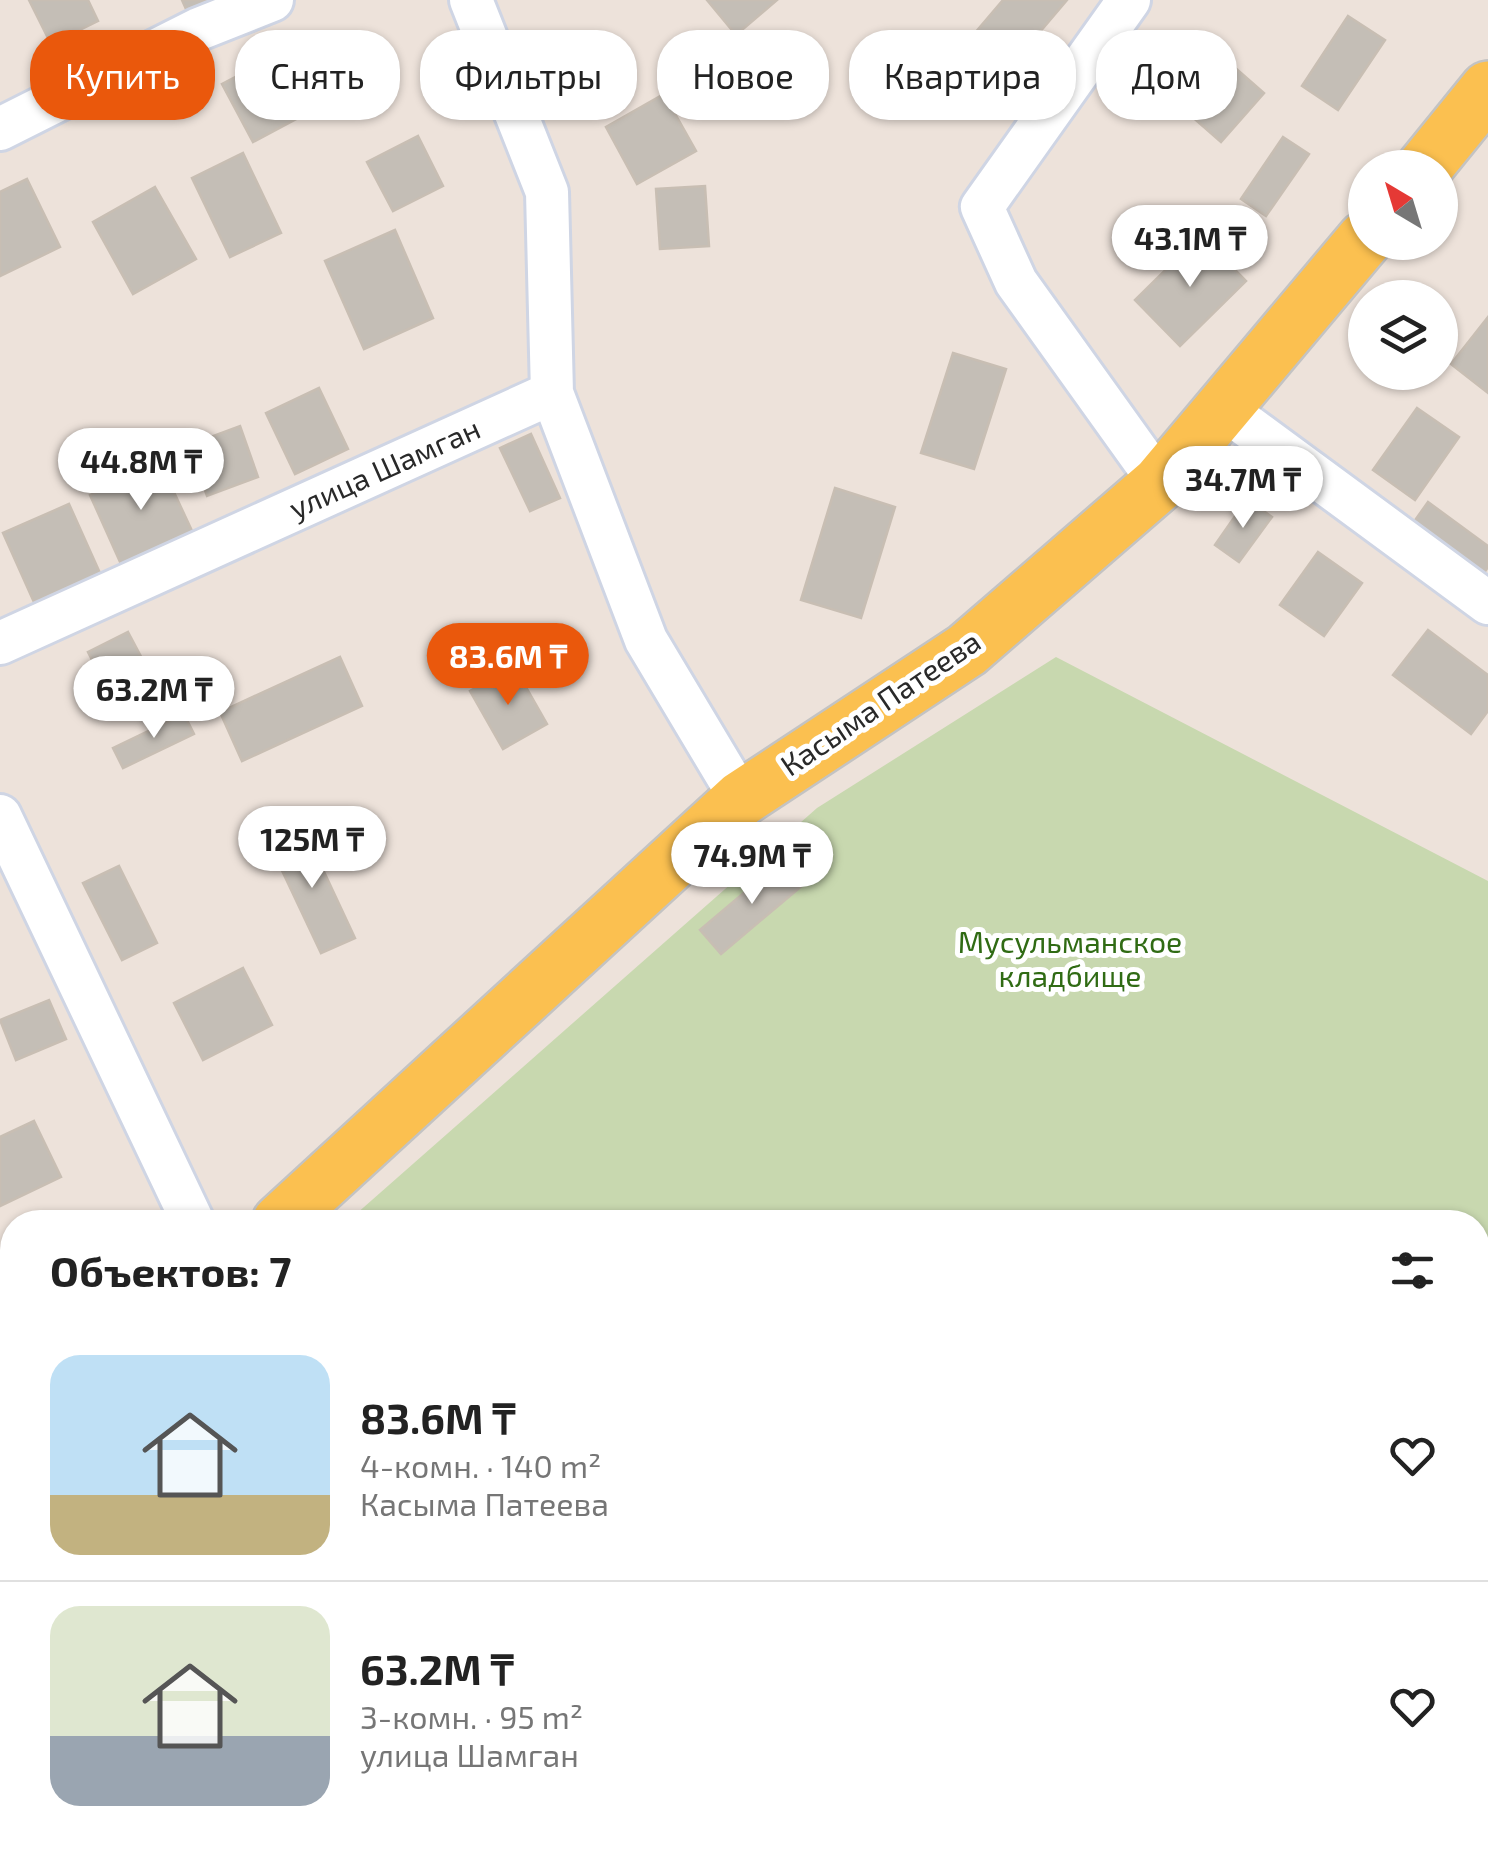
<!DOCTYPE html>
<html lang="ru">
<meta charset="utf-8">
<style>
body{margin:0;font-family:"Exo 2",sans-serif;background:#f2f2f2;color:#222;height:100vh;display:flex;flex-direction:column;font-size:38px;white-space:nowrap}
*{box-sizing:border-box;margin:0}
p{font-size:32px;color:#767676}
.icon{flex:none;width:55px;height:55px;fill:none;stroke:currentColor;stroke-width:2;stroke-linecap:round;stroke-linejoin:round}
.map{position:relative;flex:1;overflow:hidden}
.details{position:absolute;left:0px;top:1210px;width:1490px;height:642px;display:flex;flex-direction:column;background:#fff;border-radius:40px 40px 0 0;box-shadow:0 2px 8px #0004}
.details>*{flex:none}
.guide{position:absolute;left:30px;top:30px;width:1430px;height:90px;display:flex;gap:20px}
.needle{width:65px;rotate:322deg}
.buttons{position:absolute;left:1348px;top:150px;display:grid;gap:20px}
.buttons a{display:grid;place-items:center;width:110px;height:110px;border-radius:50%;background:#fff;box-shadow:0 2px 8px #0004;font-size:50px}
.price{position:absolute;translate:-50% -85px;padding:0 22px;border-radius:35px;background:#fff;color:#222;font-size:32px;line-height:65px;filter:drop-shadow(0 2px 5px #0008)}
.price::after{content:'';position:absolute;left:50%;top:60px;width:30px;height:22px;margin-left:-15px;background:inherit;clip-path:polygon(0 0,100% 0,50% 100%)}
.price.on{background:#ea580c;color:#fff}
ul{padding:0;list-style:none}
li{display:flex;align-items:center;gap:30px;height:250px;padding:0 50px}
li+li{border-top:2px solid #e0e0e0}
li span{display:grid;place-items:center;flex:none;width:280px;height:200px;border-radius:30px;color:#555}
li>.icon{margin-inline-start:auto}
span .icon{width:120px;height:120px;fill:#fffc;stroke-width:1}
li b{font-size:42px}
h2{display:flex;justify-content:space-between;align-items:center;height:120px;padding:0 50px;font-size:42px}
.tag{padding:0 35px;border-radius:40px;background:#fff;box-shadow:0 2px 8px #0004;font-size:35px;line-height:90px}
.tag.on{background:#ea580c;color:#fff}
.map>svg:first-child{display:block}
.cemetery{fill:#c8d8af}
.building{fill:#c4beb6;stroke:#c8beb3;stroke-width:2.5}
.lines{fill:none;stroke-linecap:round;stroke-linejoin:round}
.minor-casing{stroke:#cfd5e4;stroke-width:48}
.major-casing{stroke:#c3c3c3;stroke-width:60}
.minor{stroke:#fff;stroke-width:42}
.major{stroke:#fbc050;stroke-width:55}
.labels{text-anchor:middle;stroke-width:10;stroke-linejoin:round;paint-order:stroke}
.street-label{font-size:30px;fill:#292929;stroke:#fff}
.park-label{font-size:30px;fill:#306b14;stroke:#fff}
</style>
<div class="map">
<svg width="1488" height="1851" viewBox="0 0 1488 1851">
<rect width="100%" height="100%" fill="#ede2da"/>
<!-- cemetery -->
<path class="cemetery" d="M1056,657l432,224v848l-10,-5v-502h-1131l470,-414z
M12,1517v98l-12,-16v-71z
M194,1840h1122l-13,11h-1101z"/>
<!-- building -->
<path class="building" d="M29,0h59l10,21 -47,23z
M182,0h46l-38,18z
M707,0h70l-41,35z
M1003,0h64l-62,73 -37,-32z
M1348,16l37,24 -47,70 -36,-24z
M285,51l30,58 -62,33 -31,-58z
M1233,66l31,27 -43,49 -31,-27z
M664,94l32,57 -59,33 -31,-57z
M418,136l25,50 -50,25 -26,-49z
M1283,137l26,17 -43,62 -25,-17z
M243,153l38,80 -51,24 -38,-79z
M27,179l33,68 -60,29v-84z
M705,186l4,60 -49,3 -4,-60z
M155,187l41,72 -63,35 -40,-72z
M395,230l38,88 -69,31 -39,-88z
M1201,235l45,46 -66,65 -45,-46z
M1488,317v76l-37,-29z
M953,353l53,16 -32,100 -53,-16z
M319,388l29,61 -53,25 -29,-61z
M1417,408l42,29 -44,63 -42,-30z
M240,426l18,51 -51,19 -18,-51z
M531,434l29,64 -30,13 -30,-63z
M160,462l32,69 -71,33 -31,-69z
M835,488l60,19 -34,111 -60,-18z
M1247,499l25,18 -33,45 -24,-17z
M1428,502l60,44v21l-7,10 -70,-51z
M69,504l31,69 -66,29 -31,-69z
M1318,552l44,31 -38,53 -44,-31z
M1428,630l60,45v36l-17,23 -78,-59z
M128,632l18,34 -40,21 -18,-35z
M340,657l22,49 -120,55 -22,-49z
M514,666l33,58 -44,25 -33,-58z
M184,714l10,20 -71,34 -10,-20z
M304,829l51,109 -34,15 -51,-108z
M784,859l20,25 -83,70 -21,-24z
M119,866l38,77 -35,17 -39,-77z
M243,968l29,57 -69,35 -29,-57z
M49,1000l17,39 -50,21 -16,-40z
M34,1121l27,56 -61,29v-69z
M1324,1840h34l12,11h-57z"/>
<g class="lines">
<defs>
<path id="minor" d="M471,0l76,192 5,201 94,247 95,159
M1129,0l-147,207 34,75 144,201
M0,129l199,-100 73,-29
M1223,408l265,195
M0,643l552,-250
M0,816l193,406
M1478,1795l10,10"/>
<path id="major" d="M1424,168l64,-79
M280,1222l461,-423 226,-149 193,-167 205,-244
M0,1467l12,-11"/>
</defs>
<!-- minor casing -->
<use href="#minor" class="minor-casing"/>
<!-- major casing -->
<use href="#major" class="major-casing"/>
<!-- minor -->
<use href="#minor" class="minor"/>
<!-- major -->
<use href="#major" class="major"/>
</g>
<g class="labels">
<!-- street labels -->
<g class="street-label">
<text transform="translate(385 469) rotate(-24)" y="10">улица Шамган</text>
<text transform="translate(881 704) rotate(-34)" y="10">Касыма Патеева</text>
</g>
<!-- park labels -->
<g class="park-label">
<text x="1070" y="953">Мусульманское<tspan x="1070" dy="34">кладбище</tspan></text>
</g>
</g>
</svg>
<div class="buttons">
<a><svg class="needle" viewBox="-14 -14 28 28"><path d="M0-13l5 13h-10z" fill="#e53935"/><path d="M0 13l5-13h-10z" fill="#767676"/></svg></a>
<a><svg class="icon" aria-label="layers" viewBox="0 0 24 24"><path d="M12 4l9 5-9 5-9-5zM3 14l9 5 9-5"/></svg></a>
</div>
<b class="price" style="left:1190px;top:290px">43.1M ₸</b>
<b class="price" style="left:141px;top:513px">44.8M ₸</b>
<b class="price" style="left:1243px;top:531px">34.7M ₸</b>
<b class="price on" style="left:508px;top:708px">83.6M ₸</b>
<b class="price" style="left:154px;top:741px">63.2M ₸</b>
<b class="price" style="left:312px;top:891px">125M ₸</b>
<b class="price" style="left:752px;top:907px">74.9M ₸</b>
<div class="guide">
<a class="tag on">Купить</a>
<a class="tag">Снять</a>
<a class="tag">Фильтры</a>
<a class="tag">Новое</a>
<a class="tag">Квартира</a>
<a class="tag">Дом</a>
</div>
<section class="details">
<h2>Объектов: 7<svg class="icon" aria-label="filters" viewBox="0 0 24 24"><path d="M4 7h16M4 17h16"/><circle cx="9" cy="7" r="2"/><circle cx="15" cy="17" r="2"/></svg></h2>
<ul>
<li><span style="background:linear-gradient(#bfe0f5 70%,#c2b280 0)"><svg class="icon" aria-label="home" viewBox="0 0 24 24"><path d="M3 11l9-7 9 7M6 9v11h12V9"/></svg></span><div><b>83.6M ₸</b><p>4-комн. · 140 m²</p><p>Касыма Патеева</p></div><svg class="icon" aria-label="heart" viewBox="0 0 24 24"><path d="M12 20l-8-8c-3-5 5-10 8-4 3-6 11-1 8 4z"/></svg></li>
<li><span style="background:linear-gradient(#dfe7d0 65%,#9aa5b1 0)"><svg class="icon" aria-label="home" viewBox="0 0 24 24"><path d="M3 11l9-7 9 7M6 9v11h12V9"/></svg></span><div><b>63.2M ₸</b><p>3-комн. · 95 m²</p><p>улица Шамган</p></div><svg class="icon" aria-label="heart" viewBox="0 0 24 24"><path d="M12 20l-8-8c-3-5 5-10 8-4 3-6 11-1 8 4z"/></svg></li>
</ul>
</section>
</div>
